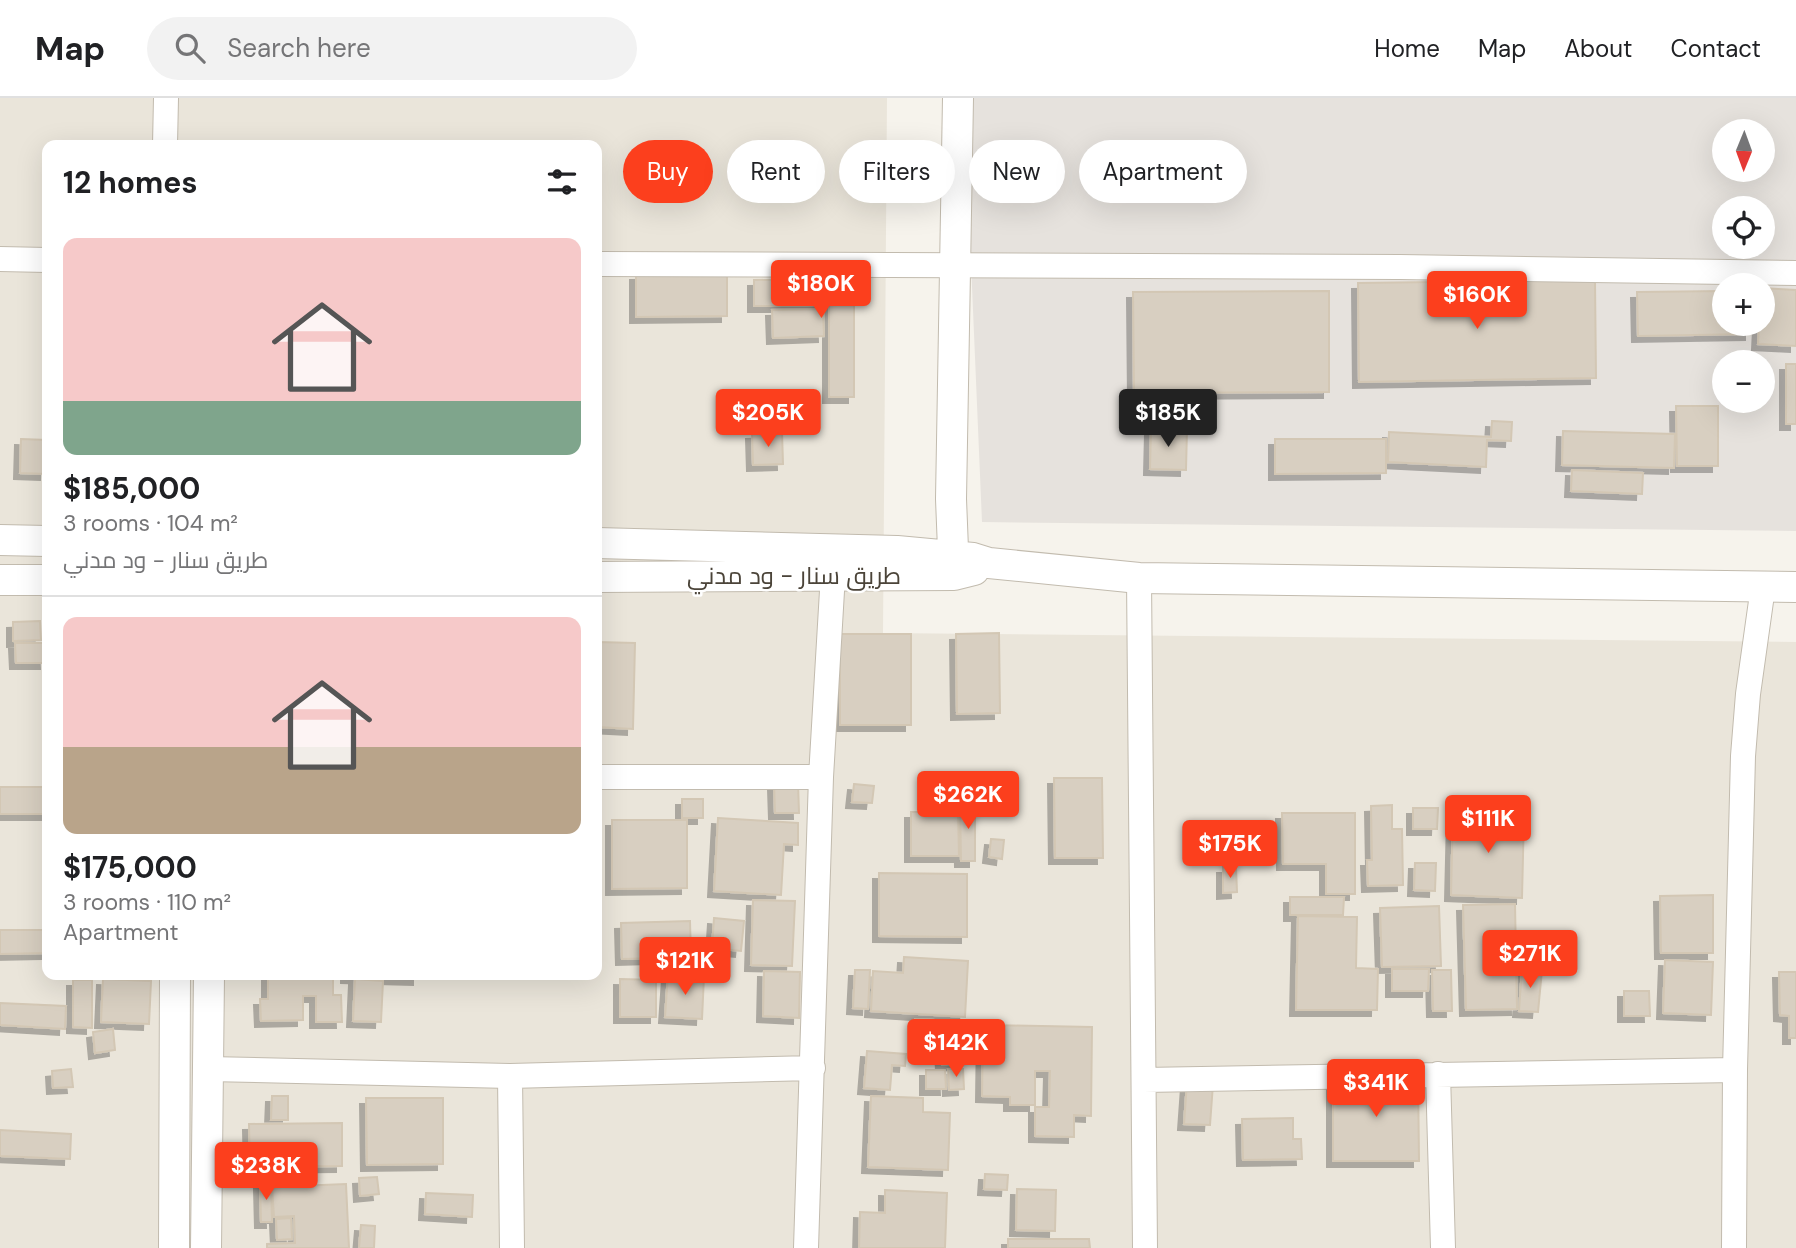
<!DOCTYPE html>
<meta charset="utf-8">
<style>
body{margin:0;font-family:"DM Sans",Cairo,sans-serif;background:#f2f2f2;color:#202124;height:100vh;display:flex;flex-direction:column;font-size:26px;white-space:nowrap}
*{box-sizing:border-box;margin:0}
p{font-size:23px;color:#757577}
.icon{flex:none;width:38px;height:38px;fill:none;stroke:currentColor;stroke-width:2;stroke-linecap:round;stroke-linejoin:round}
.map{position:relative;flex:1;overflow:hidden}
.sheet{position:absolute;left:42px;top:42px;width:560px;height:840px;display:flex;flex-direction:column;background:#fff;border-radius:14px;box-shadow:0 7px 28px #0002}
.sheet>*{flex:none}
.banner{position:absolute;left:623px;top:42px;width:665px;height:63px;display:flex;gap:14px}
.needle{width:46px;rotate:181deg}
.tools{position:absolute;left:1712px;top:21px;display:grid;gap:14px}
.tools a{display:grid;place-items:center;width:63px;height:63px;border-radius:50%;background:#fff;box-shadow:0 7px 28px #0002;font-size:35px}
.price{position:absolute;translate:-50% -60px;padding:0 16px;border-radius:7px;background:#fc3f1d;color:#fff;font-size:23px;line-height:46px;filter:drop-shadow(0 2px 4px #0008)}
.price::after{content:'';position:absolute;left:50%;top:42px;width:21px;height:16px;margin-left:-10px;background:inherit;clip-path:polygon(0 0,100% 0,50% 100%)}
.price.current{background:#222;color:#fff}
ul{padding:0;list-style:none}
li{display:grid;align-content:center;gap:14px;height:371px;padding:0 21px}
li+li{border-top:2px solid #e0e0e0}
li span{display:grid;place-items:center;height:217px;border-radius:14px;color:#555}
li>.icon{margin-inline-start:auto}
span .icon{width:126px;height:126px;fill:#fffc;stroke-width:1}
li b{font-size:30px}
h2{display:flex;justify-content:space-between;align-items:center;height:84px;padding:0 21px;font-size:30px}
.tag{padding:0 24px;border-radius:32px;background:#fff;box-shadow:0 7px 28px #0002;font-size:24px;line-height:63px}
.tag.current{background:#fc3f1d;color:#fff}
header{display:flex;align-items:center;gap:42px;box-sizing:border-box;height:98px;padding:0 35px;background:#fff;border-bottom:2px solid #e0e0e0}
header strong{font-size:33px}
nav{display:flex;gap:38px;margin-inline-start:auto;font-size:24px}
.search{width:490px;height:63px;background:#f2f2f2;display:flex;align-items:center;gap:18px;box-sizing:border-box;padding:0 24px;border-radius:38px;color:#757577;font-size:26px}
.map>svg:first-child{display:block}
.residential{fill:#eae5da;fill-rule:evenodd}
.industrial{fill:#e6e2dd;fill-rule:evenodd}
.building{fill:#d8cfc1;stroke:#d3c7b4;stroke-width:2;filter:url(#shadow)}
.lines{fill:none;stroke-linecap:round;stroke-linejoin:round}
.minor-casing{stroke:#c2bbae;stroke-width:26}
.tertiary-casing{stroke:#c2bbae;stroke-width:32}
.minor{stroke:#fff;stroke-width:24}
.tertiary{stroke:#fff;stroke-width:30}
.labels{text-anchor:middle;stroke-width:5;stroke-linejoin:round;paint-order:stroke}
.street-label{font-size:24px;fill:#4b4439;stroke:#fff}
</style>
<header>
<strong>Map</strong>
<div class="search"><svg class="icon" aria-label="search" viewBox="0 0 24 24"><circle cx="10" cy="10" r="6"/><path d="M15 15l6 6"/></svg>Search here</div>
<nav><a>Home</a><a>Map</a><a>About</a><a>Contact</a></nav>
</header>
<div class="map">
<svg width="1796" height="1150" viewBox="0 0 1796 1150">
<defs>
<filter id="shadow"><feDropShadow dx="-6" dy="6" stdDeviation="0" flood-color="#0004"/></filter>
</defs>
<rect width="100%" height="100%" fill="#f6f3ec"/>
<!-- residential -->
<path class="residential" d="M0,0h887l-4,535 913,9v606h-1796zM47,47h550v830h-550z"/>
<!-- industrial -->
<path class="industrial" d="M964,0h832v433l-814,-9zM1724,33h38v39h-38zM1724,110h38v39h-38zM1724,187h38v39h-38zM1724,264h38v39h-38z"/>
<!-- building -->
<path class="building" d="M727,175v43l-91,1v-43z
M854,181v118h-25v-91h-75v-26z
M1595,182l1,98 -237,4 -1,-99z
M1762,190l34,2v56l-38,-2 1,-20h3z
M1329,193v101l-195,1 -1,-101z
M1724,193v33h27v10l-113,2 -1,-44z
M823,211l1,27 -51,2 -1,-28z
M1786,266h10v60h-10z
M1676,308h42v60h-41z
M1492,323l20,1 -1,19 -24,-1 -1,27 -98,-5 1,-30 102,5z
M1151,330l36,1 -1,41 -36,-1z
M1563,333l112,3 -1,34 -112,-3z
M782,334l1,32 -30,1 -1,-32z
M21,341l26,1 -1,34 -26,-1z
M1275,341h111v34l-111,1z
M1572,372l71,3 -1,21 -71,-3z
M40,523l1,19 -28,1v-19z
M999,535l1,80 -43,1 -1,-80z
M840,536h71v91h-71z
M597,544l38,1 -2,86 -36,-2z
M15,545h30l1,20h-30z
M1054,680h48l1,80h-48z
M774,685h24l1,30h-24z
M854,686l20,2 -2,17 -20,-1z
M0,689h47v27h-47z
M682,701h21v19h-21z
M960,703h15v60h-14z
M1392,707v24h10l1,56 -35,1 -1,-26h5l-1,-54z
M1413,710h25l-1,21h-24z
M911,714h47l1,44h-48z
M1453,714l71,2 -2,84 -71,-3z
M1282,715h73v81h-29v-30h-43z
M718,720l80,5v22l-14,-1 -3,51 -67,-4z
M612,722h75v68l-75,1z
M991,741l13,1 -2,19 -13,-2z
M597,746h3l1,44h-4z
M1415,765h21l-1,28 -21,-1z
M1223,769h13l1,25 -14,1z
M879,775l88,1v63l-88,-1z
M1713,797v58h-52l-1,-57z
M1290,799h54l-1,18h-53z
M753,802l42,1 -3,65 -41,-1z
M1515,806l2,105 -51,1 -3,-105z
M1439,808l2,60 -59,1 -2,-59z
M1298,818l59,1 -1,51 22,1 -1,41h-81z
M714,820l30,3 -3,30 -29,-3z
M690,823l1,36 -69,2 -1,-36z
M0,832h47v23l-47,1z
M904,859l64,4 -3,56 -94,-6 2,-40 30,2z
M1665,862l48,2 -2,53 -48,-2z
M1522,870l20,2 -4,42 -19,-1z
M1392,871h37l-1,22h-36z
M855,872h15l-2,39 -15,-1z
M1432,872h19l1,41h-19z
M764,873l36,1 -1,46 -36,-2z
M1779,874h17v66h-7v-22l-9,-1z
M668,876l36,2 -2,43 -37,-2z
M268,877h65v20h8l1,27h-26v-26h-13v24l-42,1 -1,-22h8z
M347,877h72v4l-72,-2z
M103,881l48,2 -2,43 -48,-2z
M355,881l28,2 -2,41 -28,-1z
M620,881l36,1v37h-36z
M73,882h19v48l-19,-1z
M1624,893h25l1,25h-26z
M0,905l66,3 -1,23 -65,-4z
M915,921l38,2 -1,21 -37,-2z
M983,927l109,2 -1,89 -17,-1v22l-39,-1v-29h14l1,-36h-15v34h-25v-8l-28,-1z
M113,931l2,21 -20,3 -2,-21z
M966,945l1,21 -25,1 -1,-21z
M867,953l39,3 -1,12 -13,-1 -2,25 -26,-2z
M71,971l2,18 -20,1 -1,-17z
M948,971h15l1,20 -15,1z
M926,972h19l1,19h-20z
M1418,978l1,85h-86v-82z
M1187,984l26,2 -3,41 -26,-1z
M272,998h16v24h-17z
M871,998l52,2v14l27,1 -2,57 -80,-3z
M366,1000h77v66l-76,1z
M1293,1020v21h8l1,20 -59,1 -1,-41z
M342,1025v43l-92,1 -1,-43z
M0,1032l71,4 -1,25 -70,-3z
M985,1076l23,1 -1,15 -23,-1z
M377,1079l2,17 -19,2 -1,-18z
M271,1084l1,40h-11l-1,-39z
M346,1086l3,64h-82v-4l28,-1 -1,-27 -20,1 -2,-30z
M1017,1091l39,1 -1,41 -39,-1z
M885,1092l62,3 -2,55h-86l1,-36 25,1z
M426,1095l47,2 -1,22 -47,-3z
M291,1120l1,21 -15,1 -1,-21z
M361,1127l14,1 -1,22h-15z
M1008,1141h81l1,9h-82z"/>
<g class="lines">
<defs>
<path id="minor" d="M165,47l1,-47
M0,161l47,1
M597,166l803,3 396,6
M1139,480l6,670
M597,679h224
M208,971l302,7 303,-8
M1438,976l5,174
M510,978l2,172
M1144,982l591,-10
M806,1150l15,-471 13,-220
M1734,1150l1,-178 8,-314 5,-62 15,-107"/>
<path id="tertiary" d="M0,442l47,1
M597,445l300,8 76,7 16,5 150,15 657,9
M954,476l-3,-75 7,-401
M597,479l357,-2 20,-5
M0,482h47
M174,1150l1,-273
M206,1150l3,-273"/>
</defs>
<!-- minor casing -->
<use href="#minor" class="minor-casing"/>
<!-- tertiary casing -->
<use href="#tertiary" class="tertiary-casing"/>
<!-- minor -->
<use href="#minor" class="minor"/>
<!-- tertiary -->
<use href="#tertiary" class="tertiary"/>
</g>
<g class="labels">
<!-- street labels -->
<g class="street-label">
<text x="794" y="486">طريق سنار - ود مدني</text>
</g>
</g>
</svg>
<div class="tools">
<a><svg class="needle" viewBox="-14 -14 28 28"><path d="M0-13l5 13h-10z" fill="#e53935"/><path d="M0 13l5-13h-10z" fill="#757577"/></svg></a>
<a><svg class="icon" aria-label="locate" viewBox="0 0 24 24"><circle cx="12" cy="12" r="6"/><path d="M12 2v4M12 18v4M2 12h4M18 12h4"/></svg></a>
<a>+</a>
<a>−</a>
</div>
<b class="price" style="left:821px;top:222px">$180K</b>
<b class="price" style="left:1477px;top:233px">$160K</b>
<b class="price" style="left:768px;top:351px">$205K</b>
<b class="price current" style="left:1168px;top:351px">$185K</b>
<b class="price" style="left:968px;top:733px">$262K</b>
<b class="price" style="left:1488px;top:757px">$111K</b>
<b class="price" style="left:1230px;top:782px">$175K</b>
<b class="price" style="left:1530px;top:892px">$271K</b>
<b class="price" style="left:685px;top:899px">$121K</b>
<b class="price" style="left:956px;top:981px">$142K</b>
<b class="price" style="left:1376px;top:1021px">$341K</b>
<b class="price" style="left:266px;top:1104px">$238K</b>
<div class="banner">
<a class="tag current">Buy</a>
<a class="tag">Rent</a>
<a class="tag">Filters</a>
<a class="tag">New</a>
<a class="tag">Apartment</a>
</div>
<section class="sheet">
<h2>12 homes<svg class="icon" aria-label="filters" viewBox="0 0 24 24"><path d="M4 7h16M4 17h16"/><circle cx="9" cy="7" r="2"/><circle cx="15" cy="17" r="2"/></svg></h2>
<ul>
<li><span style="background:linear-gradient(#f6c9c9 75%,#7fa58c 0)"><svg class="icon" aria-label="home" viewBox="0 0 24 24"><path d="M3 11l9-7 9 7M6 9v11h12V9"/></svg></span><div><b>$185,000</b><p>3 rooms · 104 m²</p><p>طريق سنار - ود مدني</p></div></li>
<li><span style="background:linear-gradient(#f6c9c9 60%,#b9a48a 0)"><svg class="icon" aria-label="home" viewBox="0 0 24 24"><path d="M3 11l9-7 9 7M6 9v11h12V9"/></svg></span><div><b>$175,000</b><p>3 rooms · 110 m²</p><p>Apartment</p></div></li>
</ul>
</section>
</div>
